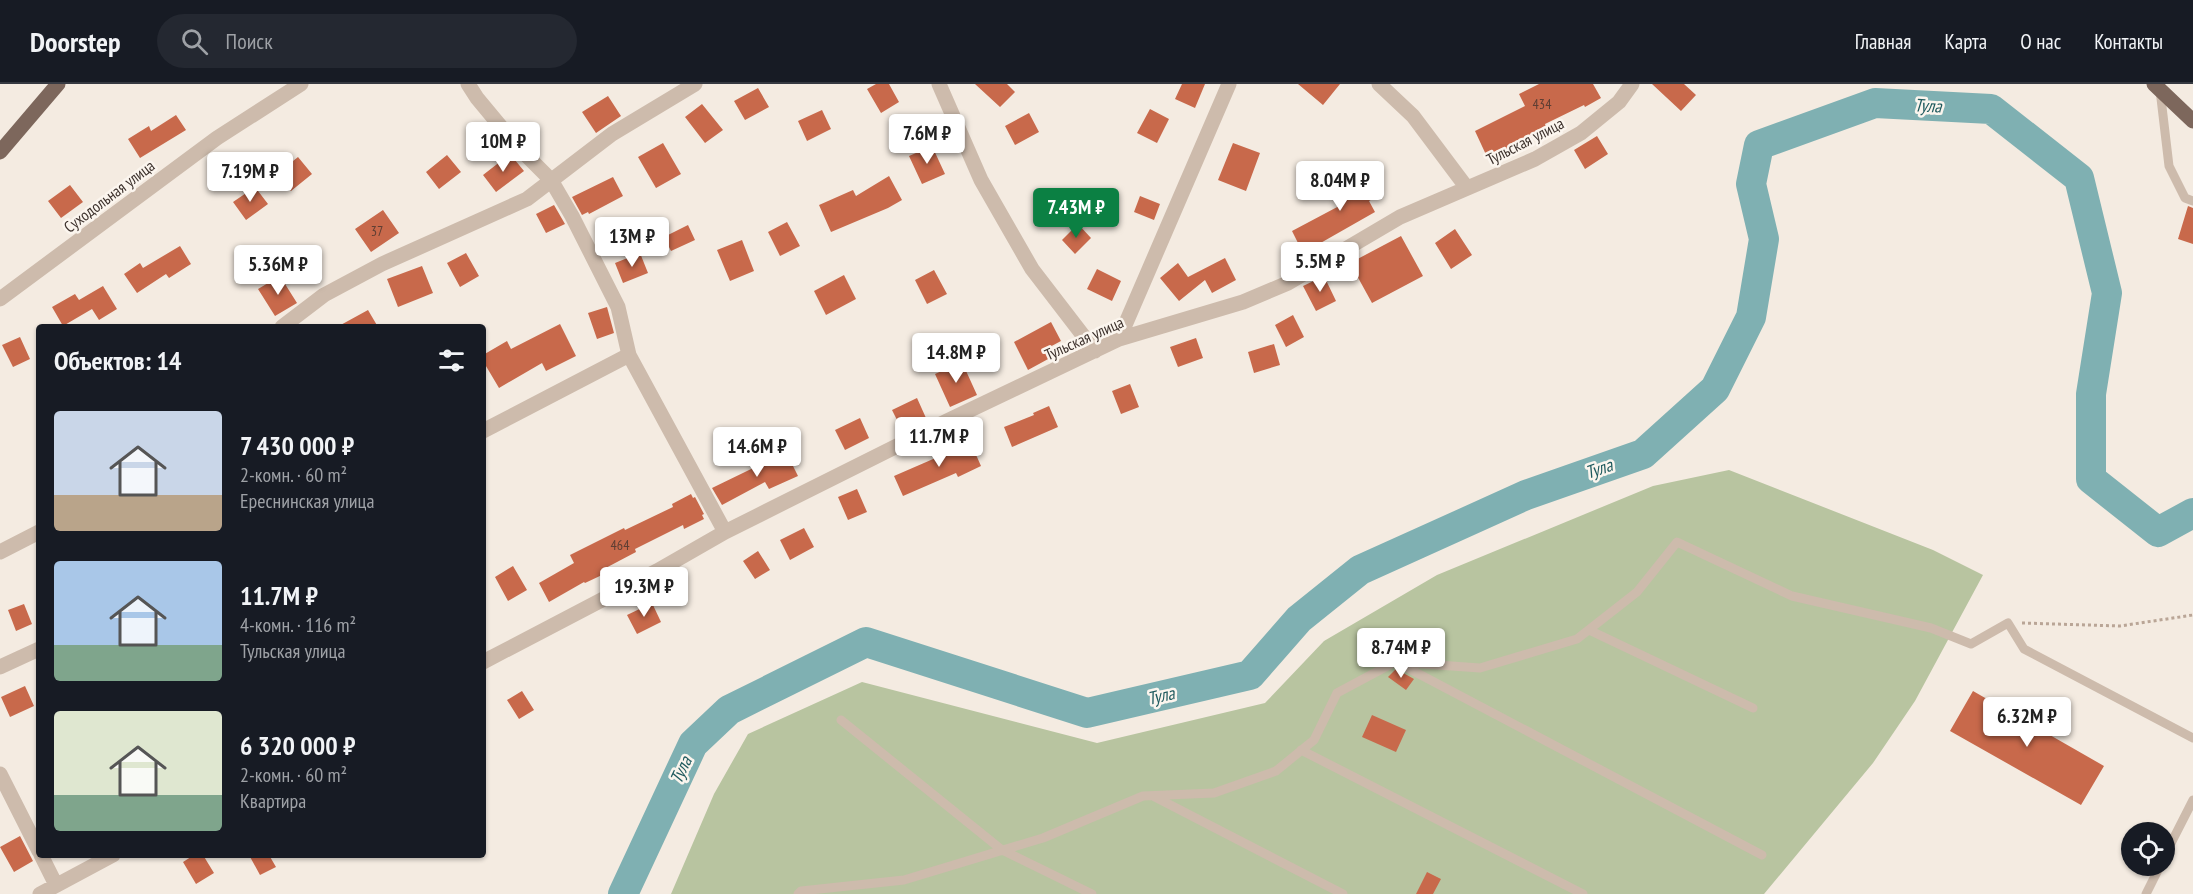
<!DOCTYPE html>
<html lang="ru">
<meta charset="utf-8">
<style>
body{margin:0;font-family:"PT Sans Narrow",sans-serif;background:#242831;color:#f1f3f6;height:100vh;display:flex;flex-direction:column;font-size:22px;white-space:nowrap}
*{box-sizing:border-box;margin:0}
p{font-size:20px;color:#9ea1a6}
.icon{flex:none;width:33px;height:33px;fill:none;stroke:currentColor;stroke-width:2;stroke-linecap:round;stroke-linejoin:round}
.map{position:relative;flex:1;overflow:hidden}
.details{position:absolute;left:36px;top:240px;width:450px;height:534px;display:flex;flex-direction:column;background:#171b24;border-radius:6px;box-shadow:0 2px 4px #0004}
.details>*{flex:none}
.tools{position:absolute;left:2121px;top:738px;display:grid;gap:12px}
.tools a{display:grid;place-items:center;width:54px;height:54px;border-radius:50%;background:#171b24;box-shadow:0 2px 4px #0004;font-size:30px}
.price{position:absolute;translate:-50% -51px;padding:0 14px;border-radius:6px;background:#fff;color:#222;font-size:20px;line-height:39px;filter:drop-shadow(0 2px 3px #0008)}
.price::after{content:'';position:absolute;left:50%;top:36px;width:18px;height:14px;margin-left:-9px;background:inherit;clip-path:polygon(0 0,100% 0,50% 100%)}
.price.selected{background:#0b8043;color:#fff}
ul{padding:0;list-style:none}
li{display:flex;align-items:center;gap:18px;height:150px;padding:0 18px}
li span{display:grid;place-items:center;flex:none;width:168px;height:120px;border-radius:6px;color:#555}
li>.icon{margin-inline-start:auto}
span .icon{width:72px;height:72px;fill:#fffc;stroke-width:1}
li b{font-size:26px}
h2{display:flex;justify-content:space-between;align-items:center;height:72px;padding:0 18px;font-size:26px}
header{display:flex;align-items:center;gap:36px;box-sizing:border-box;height:84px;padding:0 30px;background:#171b24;border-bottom:2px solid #363941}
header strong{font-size:28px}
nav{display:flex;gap:33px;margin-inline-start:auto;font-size:21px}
.search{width:420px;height:54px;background:#242831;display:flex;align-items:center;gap:15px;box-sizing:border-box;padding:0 21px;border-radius:33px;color:#9ea1a6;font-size:22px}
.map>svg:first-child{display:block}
.green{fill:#b8c4a0}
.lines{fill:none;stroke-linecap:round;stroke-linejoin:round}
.river{stroke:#7fb0b2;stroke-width:30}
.building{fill:#c8694b}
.path{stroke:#b9a596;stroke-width:3;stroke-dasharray:3 3;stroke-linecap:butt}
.service{stroke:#cdbbac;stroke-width:9}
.minor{stroke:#cdbbac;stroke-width:15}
.primary{stroke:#7d675c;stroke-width:15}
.labels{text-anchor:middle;stroke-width:5;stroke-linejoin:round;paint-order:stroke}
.number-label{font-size:14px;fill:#5e3e33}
.street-label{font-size:16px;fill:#3b302b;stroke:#fbf5ee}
.water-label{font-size:18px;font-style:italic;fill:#1f5a5e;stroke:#fbf5ee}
</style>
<header>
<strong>Doorstep</strong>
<div class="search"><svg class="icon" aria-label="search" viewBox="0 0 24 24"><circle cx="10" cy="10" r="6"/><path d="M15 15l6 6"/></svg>Поиск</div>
<nav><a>Главная</a><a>Карта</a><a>О нас</a><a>Контакты</a></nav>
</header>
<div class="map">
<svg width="2193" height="810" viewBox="0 0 2193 810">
<rect width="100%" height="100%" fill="#f4ebe1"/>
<!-- green -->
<path class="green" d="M1729,386l204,80 50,25 -68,126 -42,62 -109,131h-1093l43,-100 34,-60 114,-52 235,61 168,-40 59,-62 113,-66 216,-89z"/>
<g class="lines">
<!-- river -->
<path class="river" d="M623,810l70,-150 36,-34 137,-68 221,71 163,-38 49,-56 61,-49 166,-75 117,-41 72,-65 36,-72 13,-78 -13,-55 8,-39 116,-42 116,6 88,69 28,115 -16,101v85l67,53 35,-19"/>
</g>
<!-- building -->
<path class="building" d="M876,0h13l10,18 -18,11 -14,-24z
M975,0h32l8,8 -15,15z
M1182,0h23l-10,24 -20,-9z
M1298,0h42l-17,21z
M1539,0h54l8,14 -16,9 -1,-2 -39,19 2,6 -59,29 -13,-28 50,-25 -6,-12z
M1652,0h32l12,11 -15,16z
M758,4l11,19 -24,13 -11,-19z
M608,12l13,20 -25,17 -14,-21z
M702,20l21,26 -18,13 -20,-26z
M1150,25l19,10 -12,24 -20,-10z
M822,26l9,19 -24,12 -9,-20z
M1029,29l10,19 -24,13 -10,-19z
M176,31l10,15 -46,28 -12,-19 21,-13 2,5z
M1597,52l11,18 -23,15 -11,-19z
M663,59l18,31 -25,14 -18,-31z
M1233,59l27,10 -14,38 -28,-11z
M932,62l13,28 -23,10 -13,-28z
M510,70l14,17 -28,21 -13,-17z
M447,71l14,17 -22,17 -13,-17z
M298,73l14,17 -21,17 -14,-17z
M1367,89l12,22 -10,6 6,11 -72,41 -11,-22 49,-26 -11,-18 22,-13 4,5z
M889,92l13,24 -14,8 -57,24 -12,-27 34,-15 3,6z
M613,93l10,19 -34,18 -1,-2 -6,3 -10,-18z
M70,101l13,17 -22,16 -13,-17z
M255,103l13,17 -22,16 -13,-18z
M1140,112l20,8 -6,16 -20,-8z
M554,121l11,19 -19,9 -10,-19z
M2188,122l5,2v36l-15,-5z
M383,126l16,23 -28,19 -16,-23z
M787,138l13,24 -20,10 -12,-24z
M1078,140l13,14 -16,16 -13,-14z
M688,141l7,15 -24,11 -7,-14z
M1455,145l17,26 -21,14 -16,-26z
M1401,152l22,40 -51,27 -22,-40z
M742,156l12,31 -24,10 -13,-31z
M180,162l11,18 -22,14 -3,-4 -29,19 -13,-19 16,-11 3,5z
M466,169l13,23 -19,11 -13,-24z
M640,169l8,20 -25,10 -8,-20z
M1225,174l11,22 -24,13 -7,-13 -26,21 -19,-23 18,-15 10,14z
M422,182l11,27 -35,14 -11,-28z
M1097,185l24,12 -9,20 -25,-12z
M934,186l13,24 -20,10 -12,-24z
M844,191l12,24 -30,16 -12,-24z
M280,192l17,27 -22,13 -17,-27z
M1324,192l12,25 -20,10 -13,-25z
M103,202l14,23 -18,11 -7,-11 -29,17 -11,-19 23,-13 4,6z
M607,223l7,26 -17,6 -9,-26z
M368,226l10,17h-41z
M1293,231l11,22 -18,10 -11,-22z
M1051,238l10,19 -15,8 4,9 -22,12 -14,-28z
M560,240l16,32 -30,15 -4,-8 -43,25 -16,-27v-6l24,-14 4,8z
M20,253l10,22 -17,8 -11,-22z
M1196,254l7,20 -25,9 -8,-20z
M1274,260l6,21 -26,8 -6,-21z
M962,278l15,33 -27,12 -15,-33z
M1130,300l9,23 -18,7 -9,-23z
M917,314l9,20 -24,12 -10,-20z
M1049,322l9,21 -46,20 -8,-20 30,-12 -1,-2z
M860,334l9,20 -24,12 -10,-20z
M969,355l12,27 -23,11 -2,-4 -53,23 -9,-20 53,-23 -2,-3z
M786,368l12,24 -29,13 -4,-7 -43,23 -10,-17z
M857,405l10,23 -19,8 -10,-23z
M691,410l2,4 2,-1 9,17 -2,1 2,4 -20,10 -1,-4 -48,24 1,3 -36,19 2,4 -17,8 -1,-1 -35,20 -10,-19 35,-20 -4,-8 54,-27 1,2 48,-23 -1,-3z
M804,444l10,19 -24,13 -10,-20z
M758,467l12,19 -15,9 -12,-18z
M513,482l14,24 -19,11 -13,-24z
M652,519l9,19 -24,12 -10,-19z
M24,520l8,20 -16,7 -8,-21z
M1396,585l18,10 -8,11 -18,-13z
M25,602l9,20 -24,11 -9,-20z
M522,607l12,19 -15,9 -12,-19z
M1973,607l131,75 -23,39 -131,-74z
M1372,631l34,15 -10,22 -34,-15z
M20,752l13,25 -19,11 -14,-25z
M194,771h9l11,18 -18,11 -13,-22z
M249,771h20l7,12 -16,8z
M1427,788l14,7 -8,15h-17z"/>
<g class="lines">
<!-- path -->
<path class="path" d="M2022,539l98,3 73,-11"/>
<!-- service -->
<path class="service" d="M2160,6l9,76 16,32 8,3
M1589,546l164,78
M1400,580l362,191
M841,636l161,130 90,44
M1301,666l282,144
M1153,712l190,98
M2164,773l29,-57
M798,810l3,-3 103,-11 139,-42 100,-42 71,-3 62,-22 38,-31 23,-47 58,-31 85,6 97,-29 60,-47 40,-50 115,54 139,32 40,16 37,-21 16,26 169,89
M2146,810l14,-28"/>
<!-- minor -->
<path class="minor" d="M468,0l9,14 39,47 35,35 21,36 46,91 11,48 96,177
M939,0l42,96 51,89 63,82
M1379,0l34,32 54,72
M0,215l217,-161 84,-54
M282,243l42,-32 58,-31 145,-65 85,-65 83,-50
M1119,255l110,-255
M483,347l146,-76
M0,468l39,-20
M483,578l174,-91 68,-39 222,-111 172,-82 124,-37 45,-19 112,-66 135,-58 46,-26 38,-31 13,-18
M0,583l39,-18
M0,690l39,77
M41,771l15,30
M40,810l73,-39"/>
<!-- primary -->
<path class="primary" d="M2154,0l39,37
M0,68l58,-68"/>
</g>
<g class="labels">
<!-- number labels -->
<g class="number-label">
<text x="1542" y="25">434</text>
<text x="377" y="152">37</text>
<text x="620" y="466">464</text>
</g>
<!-- street labels -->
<g class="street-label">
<text transform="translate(1525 57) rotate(-27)" y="6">Тульская улица</text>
<text transform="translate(109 112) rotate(-37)" y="6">Суходольная улица</text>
<text transform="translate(1084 254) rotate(-24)" y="6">Тульская улица</text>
</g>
<!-- water labels -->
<g class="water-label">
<text transform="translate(1928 22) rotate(3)" y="6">Тула</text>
<text transform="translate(1599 385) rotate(-19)" y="6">Тула</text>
<text transform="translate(1161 612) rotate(-13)" y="6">Тула</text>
<text transform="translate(681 686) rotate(-65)" y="6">Тула</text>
</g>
</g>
</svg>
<div class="tools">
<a><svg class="icon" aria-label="locate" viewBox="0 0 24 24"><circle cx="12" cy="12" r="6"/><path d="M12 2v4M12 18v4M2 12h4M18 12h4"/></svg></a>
</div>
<b class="price" style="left:927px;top:81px">7.6M ₽</b>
<b class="price" style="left:503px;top:89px">10M ₽</b>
<b class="price" style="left:250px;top:119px">7.19M ₽</b>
<b class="price" style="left:1340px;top:128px">8.04M ₽</b>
<b class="price selected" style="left:1076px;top:155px">7.43M ₽</b>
<b class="price" style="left:632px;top:184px">13M ₽</b>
<b class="price" style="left:1320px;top:209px">5.5M ₽</b>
<b class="price" style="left:278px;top:212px">5.36M ₽</b>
<b class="price" style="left:956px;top:300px">14.8M ₽</b>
<b class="price" style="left:939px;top:384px">11.7M ₽</b>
<b class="price" style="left:757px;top:394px">14.6M ₽</b>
<b class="price" style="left:644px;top:534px">19.3M ₽</b>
<b class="price" style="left:1401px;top:595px">8.74M ₽</b>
<b class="price" style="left:2027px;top:664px">6.32M ₽</b>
<section class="details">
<h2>Объектов: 14<svg class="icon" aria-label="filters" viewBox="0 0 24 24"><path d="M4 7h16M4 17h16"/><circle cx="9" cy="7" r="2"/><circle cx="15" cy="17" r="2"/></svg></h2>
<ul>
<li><span style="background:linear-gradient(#c9d6e8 70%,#b9a48a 0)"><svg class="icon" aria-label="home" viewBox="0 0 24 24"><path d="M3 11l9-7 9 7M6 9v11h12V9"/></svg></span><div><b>7 430 000 ₽</b><p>2-комн. · 60 m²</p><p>Ереснинская улица</p></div></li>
<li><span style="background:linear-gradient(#a9c7e8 70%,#7fa58c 0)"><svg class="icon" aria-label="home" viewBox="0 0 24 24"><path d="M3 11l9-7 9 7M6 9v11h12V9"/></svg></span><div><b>11.7M ₽</b><p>4-комн. · 116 m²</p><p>Тульская улица</p></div></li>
<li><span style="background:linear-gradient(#dfe7d0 70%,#7fa58c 0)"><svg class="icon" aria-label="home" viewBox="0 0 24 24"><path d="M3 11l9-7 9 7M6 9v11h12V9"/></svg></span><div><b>6 320 000 ₽</b><p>2-комн. · 60 m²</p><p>Квартира</p></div></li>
</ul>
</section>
</div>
